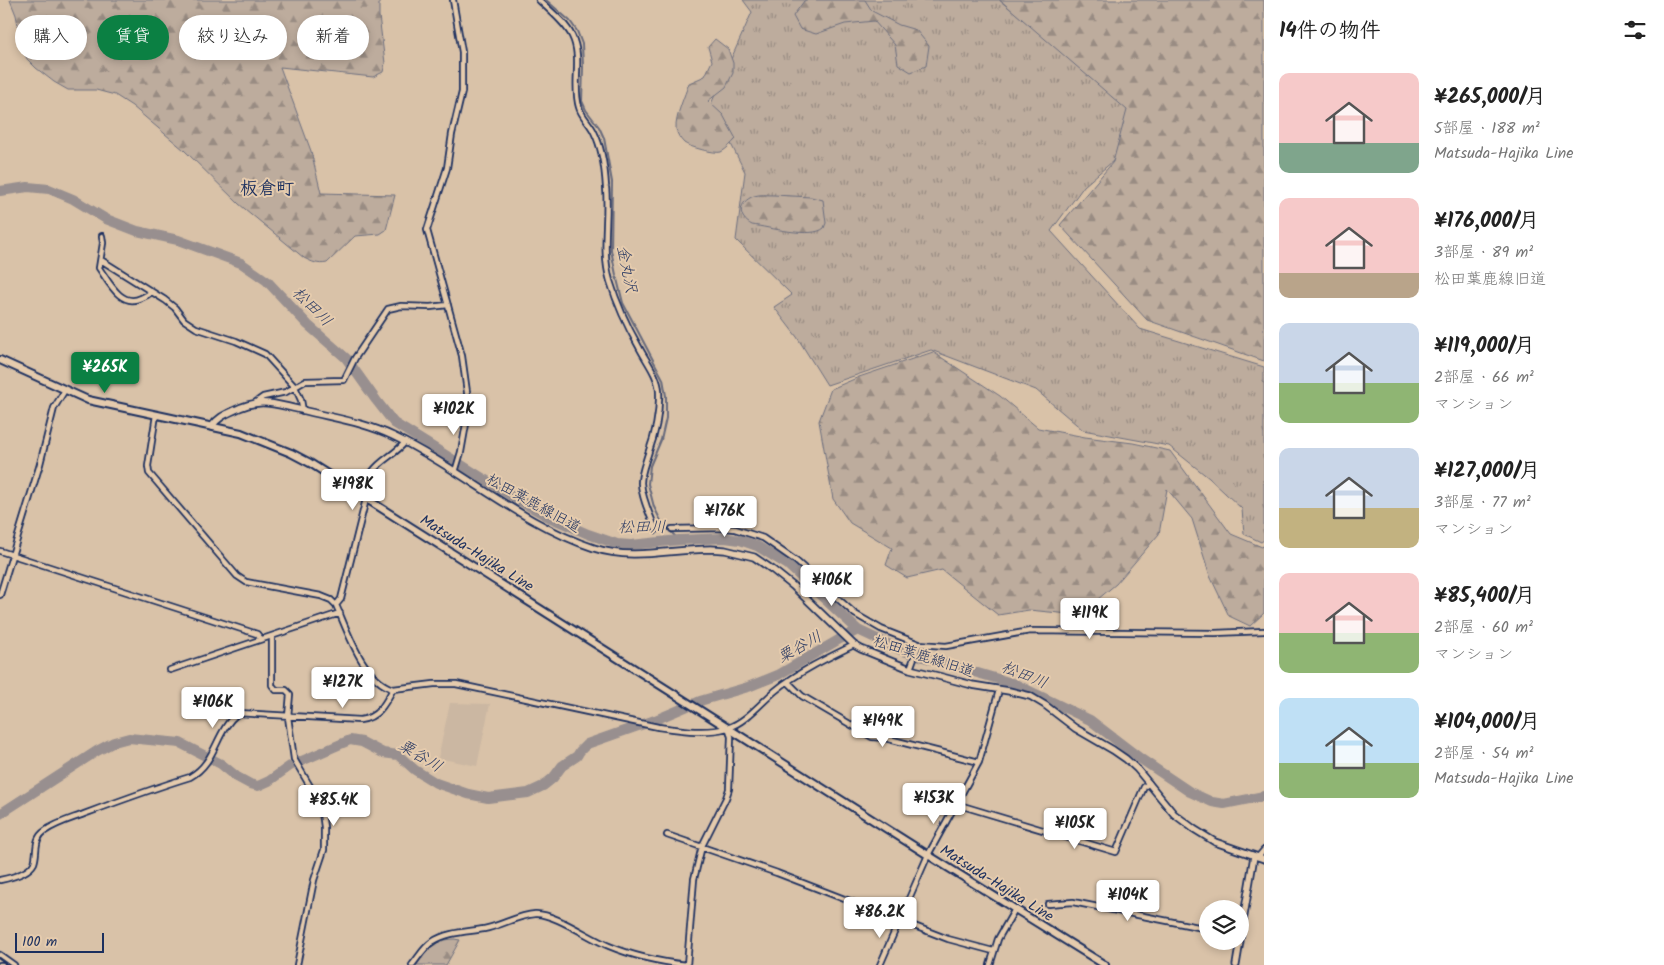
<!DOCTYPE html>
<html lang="ja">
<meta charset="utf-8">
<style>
body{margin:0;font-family:Kalam,"Klee One",sans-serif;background:#f2f2f2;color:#222;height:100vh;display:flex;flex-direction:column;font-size:19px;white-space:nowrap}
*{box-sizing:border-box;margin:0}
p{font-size:16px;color:#767676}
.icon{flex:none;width:28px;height:28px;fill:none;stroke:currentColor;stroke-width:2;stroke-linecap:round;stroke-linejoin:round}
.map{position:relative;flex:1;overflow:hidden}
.details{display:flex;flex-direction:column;background:#fff;width:400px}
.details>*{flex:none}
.top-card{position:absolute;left:15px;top:15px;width:475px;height:45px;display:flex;gap:10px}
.fabs{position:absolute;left:1199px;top:900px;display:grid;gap:10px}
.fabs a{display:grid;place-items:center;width:50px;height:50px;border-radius:50%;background:#fff;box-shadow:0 2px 8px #0003;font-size:25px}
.scale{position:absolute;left:15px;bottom:12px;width:89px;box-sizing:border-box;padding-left:5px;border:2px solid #1b2f5e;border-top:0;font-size:14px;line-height:18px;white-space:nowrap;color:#1b2f5e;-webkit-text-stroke:4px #e5cbad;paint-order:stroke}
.price{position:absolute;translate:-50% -42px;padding:0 11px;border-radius:5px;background:#fff;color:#222;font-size:16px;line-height:32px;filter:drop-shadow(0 1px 2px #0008)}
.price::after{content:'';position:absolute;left:50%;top:30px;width:15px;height:11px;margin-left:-8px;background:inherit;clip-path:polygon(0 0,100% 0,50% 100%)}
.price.active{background:#0b8043;color:#fff}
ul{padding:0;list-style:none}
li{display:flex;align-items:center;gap:15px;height:125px;padding:0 15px}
li span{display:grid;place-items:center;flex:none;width:140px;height:100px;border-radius:10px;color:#555}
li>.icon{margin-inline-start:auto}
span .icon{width:60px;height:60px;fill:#fffc;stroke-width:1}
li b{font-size:21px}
h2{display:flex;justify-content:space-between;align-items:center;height:60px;padding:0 15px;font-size:21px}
.pill{padding:0 18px;border-radius:22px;background:#fff;box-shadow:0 2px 8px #0003;font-size:18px;line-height:45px}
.pill.active{background:#0b8043;color:#fff}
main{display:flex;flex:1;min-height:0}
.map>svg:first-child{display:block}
.built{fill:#cbb7a2}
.grass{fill:url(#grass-tufts);stroke:#6c6e7e}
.forest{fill:url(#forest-firs);stroke:#6c6e7e}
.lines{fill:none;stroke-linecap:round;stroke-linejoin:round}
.stream{stroke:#66697b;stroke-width:2}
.river{stroke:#988f8f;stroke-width:10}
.minor-casing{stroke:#1b2f5e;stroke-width:8}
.tertiary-casing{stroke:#1b2f5e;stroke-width:9}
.secondary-casing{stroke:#1b2f5e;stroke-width:10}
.minor{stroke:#e5cbad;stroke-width:4.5}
.tertiary{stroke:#e5cbad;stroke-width:5.5}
.secondary{stroke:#e5cbad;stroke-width:6}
.labels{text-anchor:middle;stroke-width:4;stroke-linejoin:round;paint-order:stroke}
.street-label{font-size:15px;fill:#1b2f5e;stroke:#e5cbad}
.water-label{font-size:16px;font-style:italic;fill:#2e3d65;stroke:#e5cbad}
.quarter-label{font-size:18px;font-weight:bold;fill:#1b2f5e;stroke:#e5cbad}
</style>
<main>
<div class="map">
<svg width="1264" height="965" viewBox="0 0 1264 965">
<defs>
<pattern id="grass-tufts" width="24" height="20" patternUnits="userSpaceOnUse" patternTransform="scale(1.25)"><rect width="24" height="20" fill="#bdac9d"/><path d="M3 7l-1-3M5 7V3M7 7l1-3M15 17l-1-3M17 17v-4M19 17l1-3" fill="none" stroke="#998c83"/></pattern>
<pattern id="forest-firs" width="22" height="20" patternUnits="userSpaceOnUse" patternTransform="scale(1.25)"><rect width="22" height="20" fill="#bdac9d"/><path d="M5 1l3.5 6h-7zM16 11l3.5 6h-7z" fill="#998c83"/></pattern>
</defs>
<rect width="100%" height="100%" fill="#d9c2a8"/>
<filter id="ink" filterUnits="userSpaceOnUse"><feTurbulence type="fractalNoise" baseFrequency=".02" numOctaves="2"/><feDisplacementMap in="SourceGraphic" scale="10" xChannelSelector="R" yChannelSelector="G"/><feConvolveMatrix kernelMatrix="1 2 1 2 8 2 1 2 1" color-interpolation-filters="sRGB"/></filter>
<g filter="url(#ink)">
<!-- built -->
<path class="built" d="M450,703l40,1 -13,62 -39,-8z"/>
<!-- grass -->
<path class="grass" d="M743,0h256l93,74 41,35 -20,52 -29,25 -33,45 89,98 124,38v173l-3,2 -17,-8 -2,-25 -33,-31 -40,-32 -86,-16 -47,-40 -105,-40 -104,35 -30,-48 -23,-30 18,-12 -56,-55 9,-68 -34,-68 41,-92z"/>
<!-- forest -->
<path class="forest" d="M10,0h369v16l6,47 -2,9 -10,5 -93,-10 31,84 10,42 74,2 -9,35 -6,4 -25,2 -28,27c-9,2 -15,-1 -23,-5l-65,-54 -55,-54 -52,-44 -17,-11 -19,-5h-28l-14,-8 -18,-14 -9,-9 -4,-8 -7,-36z
M806,0h59l7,11 27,14 17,5 13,16 -3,20 -15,6 -13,-8 -3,-19 -21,-24 -29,3 -29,10 -16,-5 -7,-13 11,-15z
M1000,0h264v361l-117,-41 -87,-95 53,-63 14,-52z
M715,39l13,10 5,14v10l-7,14 -18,14 15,14 13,24c-5,5 -9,10 -15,13 -6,2 -32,-5 -37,-9 -4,-4 -7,-9 -8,-14 -1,-12 9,-34 13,-46l16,-7 7,-15 -4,-14z
M774,195l37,2 12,3 3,23 -2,5c-12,11 -56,-1 -72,-3 -15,-8 -14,-23 2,-29 6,-2 13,-1 20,-1z
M933,352l67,44 38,32 47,9 48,6 37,8 61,83 31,13 2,-2v68l-14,13 -21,-10 -19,-40 -18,-57 -25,-30 -8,45 -43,50 -37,31 -50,-5 -31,5 -56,-45 -35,8 -21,-13 6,-17 -42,-25 -17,-24 -14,-78 12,-32 28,-12z
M454,939l6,1 -14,25h-31c11,-15 18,-25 39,-26z"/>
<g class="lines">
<!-- stream -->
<path class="stream" d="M546,0l24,21 7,10 5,13 1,22 -1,35 4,9 13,17 5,11 8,44 -1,68 5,25 7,28 40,76 3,17v22l-5,22 -11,26 -2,18 6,23 8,16 17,17"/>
<!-- river -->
<path class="river" d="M0,191l28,-4 21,2 24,10 33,20 31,12 41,9 63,23 26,18 41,44 38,33 30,42 18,23 119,74 38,21 37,16 29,10 14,1 48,-5 46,-2 15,2 17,6 31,19 70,65 45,21 112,33 75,36 51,39 49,33 22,10 12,2 40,-8
M0,814l97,-63 17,-9 15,-4 51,5 41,21 16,13 13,7 8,2 11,-5 21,-15 60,-26 12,2 21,11 15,2 17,15 21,13 32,11 20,4 40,-5 15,-7 10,-8 9,-12 15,-10 3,-5 7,-7 68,-24 45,-19 48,-14 30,-12 62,-36 18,-9"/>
<defs>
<path id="minor" d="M453,0l9,52v40l-10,42 -5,34 -20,62 35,126 5,36 1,18 -2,14 -5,28 -6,20
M539,0c11,11 26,22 33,36 11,22 0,48 7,71 2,9 11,16 15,25 8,16 11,38 12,55 3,32 -5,63 4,94 7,23 17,45 29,66 7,14 19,28 20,44 1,21 -4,44 -11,63 -3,10 -7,19 -7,29 1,16 9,32 15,47
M102,236l1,7 -4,25c10,14 22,40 42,30 5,-2 7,-3 10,-6
M101,260l64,40 10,8 9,12 12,8 40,13 29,13 30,33 6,13 2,11
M256,402l7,-5 23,-5 19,-11 39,-1 11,-22 33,-49 13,-3 29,1 18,-2
M156,415l-8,51 1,7 88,103 9,6 75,14 10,4 5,5c12,27 27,75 57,84l41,-5h22l202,43c23,3 47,7 69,1 18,-5 34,-25 48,-37 23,-19 52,-33 79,-46
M672,529l53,-1 10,1 28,9 33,23 59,53 26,15 38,15 27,2 84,-15 185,2 49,-2
M0,551l257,83 4,5
M0,595l40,-131 14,-56 11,-18
M336,605l5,-6 32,-128c9,-12 23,-17 32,-29
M272,636v49l4,5h10l4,4 -2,23 6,42 27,46 3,22v23l-10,30 -17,85
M910,669l9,-25
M170,670l170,-57
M788,682l14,14 70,41 13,1 94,24 -51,93 -48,110
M979,762l20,-72
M956,804l160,48 28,-65 5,-4
M667,835l110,38 171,66 45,12
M1258,857l6,-7
M0,880c10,-2 29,-7 34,-17 4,-11 -1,-24 11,-32 11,-8 26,-12 39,-17 35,-13 70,-26 106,-37 27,-15 25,-46 48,-64l122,7c18,-2 25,-16 33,-31
M1048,904l25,-2 135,27
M0,955l14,10
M0,965h2
M412,965c6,-7 12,-18 20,-23 15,-10 34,-10 52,-13 17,-3 34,-14 51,-15 19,-1 54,24 74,32 24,10 52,16 78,19l7,-86 8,-33 24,-48 3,-9 2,-52 -2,-8
M990,965l8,-26 17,-30"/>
<path id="tertiary" d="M212,426c6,-8 12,-11 21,-15 28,-14 40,-7 69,-1 31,8 62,12 91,26 69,33 128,88 201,112 39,13 77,1 117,1l14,1 29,7 19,13 20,16 61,59 7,4 49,20 32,8 30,8 37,6 21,5 15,9 30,23 38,22 13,9 11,10 37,45 20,15 21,13 49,17
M1240,939l14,-83
M1236,965l4,-24"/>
<path id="secondary" d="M0,360l88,40 153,33 50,20 19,10 618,392 177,110"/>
</defs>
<!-- minor casing -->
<use href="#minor" class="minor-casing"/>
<!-- tertiary casing -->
<use href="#tertiary" class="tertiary-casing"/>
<!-- secondary casing -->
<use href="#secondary" class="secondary-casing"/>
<!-- minor -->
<use href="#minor" class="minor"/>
<!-- tertiary -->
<use href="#tertiary" class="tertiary"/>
<!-- secondary -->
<use href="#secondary" class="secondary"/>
</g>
</g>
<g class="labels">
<!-- street labels -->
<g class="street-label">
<text transform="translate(534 503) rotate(29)" y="5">松田葉鹿線旧道</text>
<text transform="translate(477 553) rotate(32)" y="5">Matsuda-Hajika Line</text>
<text transform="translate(924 656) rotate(18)" y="5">松田葉鹿線旧道</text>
<text transform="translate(997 883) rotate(32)" y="5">Matsuda-Hajika Line</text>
</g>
<!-- water labels -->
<g class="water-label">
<text transform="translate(628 269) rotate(79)" y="6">金丸沢</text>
<text transform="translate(313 306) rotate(45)" y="6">松田川</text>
<text x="642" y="532">松田川</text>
<text transform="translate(799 646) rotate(-29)" y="6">粟谷川</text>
<text transform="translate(1025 674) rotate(22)" y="6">松田川</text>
<text transform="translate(421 755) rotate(31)" y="6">粟谷川</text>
</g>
<!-- quarter labels -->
<g class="quarter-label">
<text x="267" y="194">板倉町</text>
</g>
</g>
</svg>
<div class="fabs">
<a><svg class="icon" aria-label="layers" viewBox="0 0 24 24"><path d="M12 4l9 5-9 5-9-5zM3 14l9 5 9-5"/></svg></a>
</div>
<div class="scale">100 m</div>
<b class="price active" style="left:105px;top:394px">¥265K</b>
<b class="price" style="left:454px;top:436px">¥102K</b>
<b class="price" style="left:353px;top:511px">¥198K</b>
<b class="price" style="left:725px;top:538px">¥176K</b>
<b class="price" style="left:832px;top:607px">¥106K</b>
<b class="price" style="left:1090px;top:640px">¥119K</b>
<b class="price" style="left:343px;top:709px">¥127K</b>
<b class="price" style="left:213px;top:729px">¥106K</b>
<b class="price" style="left:883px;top:748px">¥149K</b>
<b class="price" style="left:934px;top:825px">¥153K</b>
<b class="price" style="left:334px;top:827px">¥85.4K</b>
<b class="price" style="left:1075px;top:850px">¥105K</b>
<b class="price" style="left:1128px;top:922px">¥104K</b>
<b class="price" style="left:880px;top:939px">¥86.2K</b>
<div class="top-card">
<a class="pill">購入</a>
<a class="pill active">賃貸</a>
<a class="pill">絞り込み</a>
<a class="pill">新着</a>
</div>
</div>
<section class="details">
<h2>14件の物件<svg class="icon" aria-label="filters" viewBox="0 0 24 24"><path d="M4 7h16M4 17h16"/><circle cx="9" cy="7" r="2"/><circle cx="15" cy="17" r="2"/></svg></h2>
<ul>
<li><span style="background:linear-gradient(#f6c9c9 70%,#7fa58c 0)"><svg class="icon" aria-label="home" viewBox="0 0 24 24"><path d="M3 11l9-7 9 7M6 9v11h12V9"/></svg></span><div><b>¥265,000/月</b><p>5部屋 · 188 m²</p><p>Matsuda-Hajika Line</p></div></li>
<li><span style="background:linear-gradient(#f6c9c9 75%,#b9a48a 0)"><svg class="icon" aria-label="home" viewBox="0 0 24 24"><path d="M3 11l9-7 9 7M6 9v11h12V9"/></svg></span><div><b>¥176,000/月</b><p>3部屋 · 89 m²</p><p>松田葉鹿線旧道</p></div></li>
<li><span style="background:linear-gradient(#c9d6e8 60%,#8fb573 0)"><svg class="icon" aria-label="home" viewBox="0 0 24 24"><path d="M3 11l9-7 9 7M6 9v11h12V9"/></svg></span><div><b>¥119,000/月</b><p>2部屋 · 66 m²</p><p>マンション</p></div></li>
<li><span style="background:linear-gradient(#c9d6e8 60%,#c2b280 0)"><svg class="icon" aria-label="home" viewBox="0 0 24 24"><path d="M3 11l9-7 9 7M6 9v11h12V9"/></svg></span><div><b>¥127,000/月</b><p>3部屋 · 77 m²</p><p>マンション</p></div></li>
<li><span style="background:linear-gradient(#f6c9c9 60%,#8fb573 0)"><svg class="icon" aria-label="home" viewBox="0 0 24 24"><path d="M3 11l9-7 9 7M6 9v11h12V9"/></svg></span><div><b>¥85,400/月</b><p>2部屋 · 60 m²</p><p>マンション</p></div></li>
<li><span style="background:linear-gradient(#bfe0f5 65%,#8fb573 0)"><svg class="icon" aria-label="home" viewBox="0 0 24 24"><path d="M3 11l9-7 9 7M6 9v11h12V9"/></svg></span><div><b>¥104,000/月</b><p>2部屋 · 54 m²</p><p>Matsuda-Hajika Line</p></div></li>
</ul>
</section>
</main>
